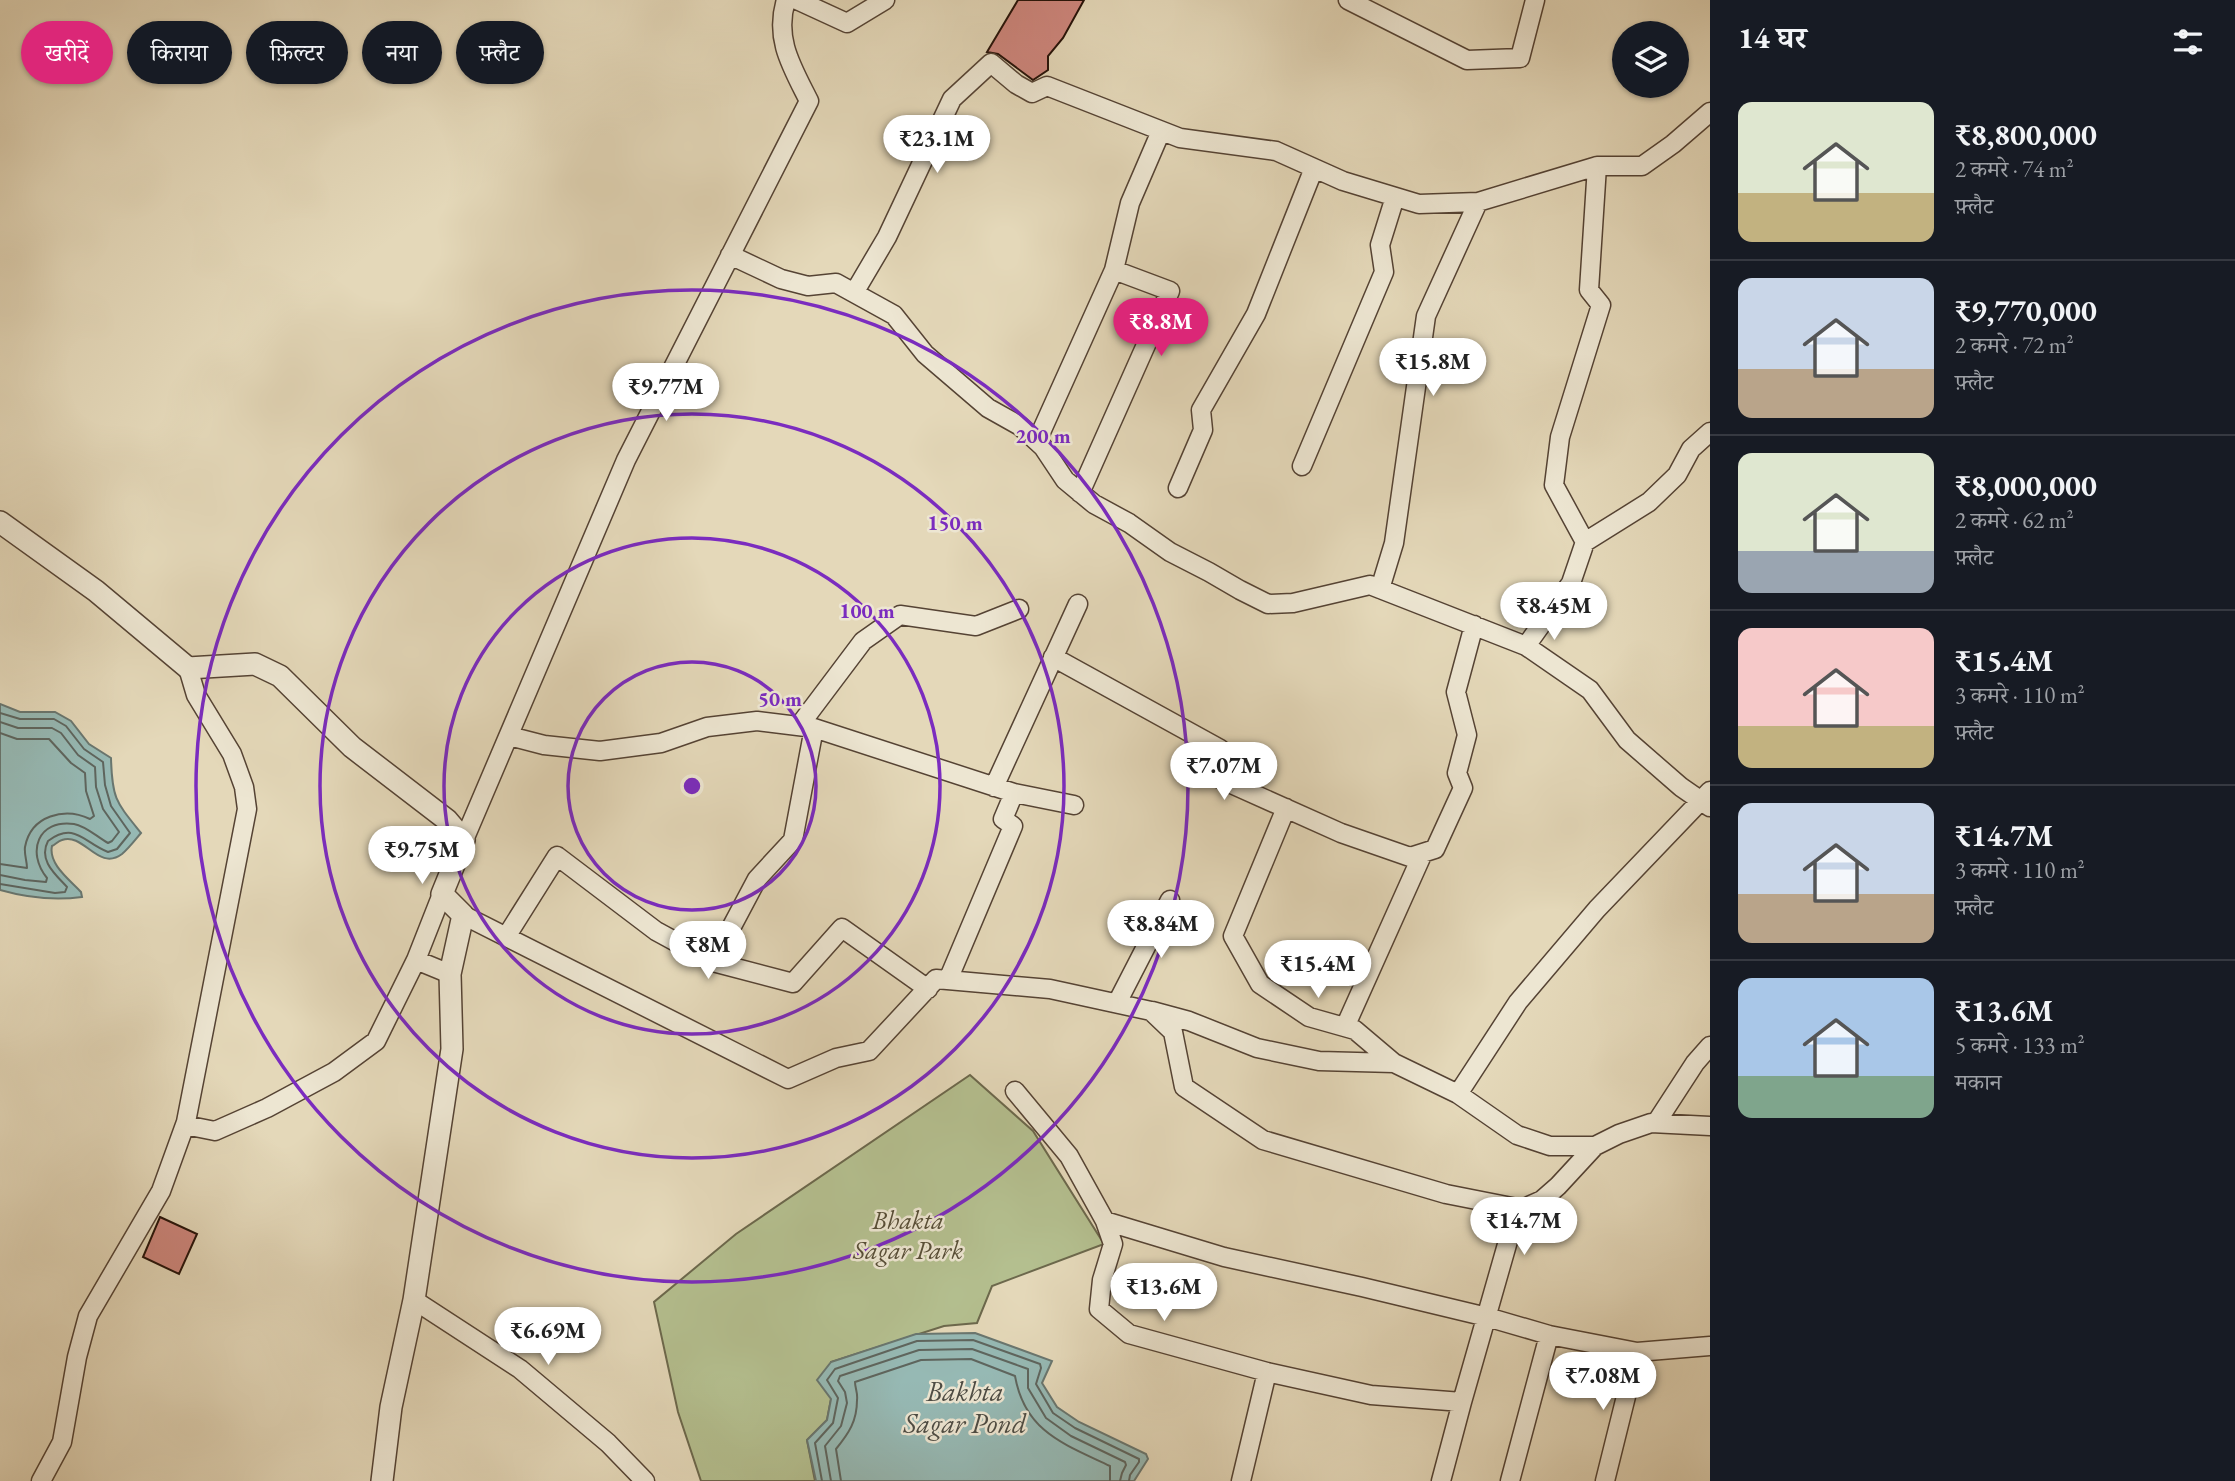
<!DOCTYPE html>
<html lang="hi">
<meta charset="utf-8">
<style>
body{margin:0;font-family:"EB Garamond","Noto Serif Devanagari",serif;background:#242831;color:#f1f3f6;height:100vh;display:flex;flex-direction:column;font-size:26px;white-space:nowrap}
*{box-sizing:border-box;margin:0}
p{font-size:23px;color:#9ea1a6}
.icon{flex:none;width:38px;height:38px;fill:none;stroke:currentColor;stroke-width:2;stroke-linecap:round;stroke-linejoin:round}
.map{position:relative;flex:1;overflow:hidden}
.side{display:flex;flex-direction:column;background:#171b24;width:525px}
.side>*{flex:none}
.hud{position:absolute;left:21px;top:21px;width:665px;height:63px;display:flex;gap:14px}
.tools{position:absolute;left:1612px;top:21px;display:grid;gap:14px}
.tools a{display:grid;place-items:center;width:77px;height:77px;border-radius:50%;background:#171b24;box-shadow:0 2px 5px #0004;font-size:35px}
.price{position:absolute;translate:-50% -60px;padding:0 16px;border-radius:24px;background:#fff;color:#222;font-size:23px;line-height:46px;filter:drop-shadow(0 2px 4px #0008)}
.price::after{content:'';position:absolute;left:50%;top:42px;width:21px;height:16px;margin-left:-10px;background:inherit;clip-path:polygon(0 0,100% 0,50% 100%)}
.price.current{background:#db2777;color:#fff}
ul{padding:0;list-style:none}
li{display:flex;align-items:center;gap:21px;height:175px;padding:0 28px}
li+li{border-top:2px solid #363941}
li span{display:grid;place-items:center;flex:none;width:196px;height:140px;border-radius:14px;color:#555}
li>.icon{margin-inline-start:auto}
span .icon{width:84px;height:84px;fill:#fffc;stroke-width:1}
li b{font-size:30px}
h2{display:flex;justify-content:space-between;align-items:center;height:84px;padding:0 28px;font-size:30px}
.tag{padding:0 24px;border-radius:32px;background:#171b24;box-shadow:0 2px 5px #0004;font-size:24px;line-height:63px}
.tag.current{background:#db2777;color:#fff}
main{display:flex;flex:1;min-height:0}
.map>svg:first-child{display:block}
.green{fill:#b4bf8f;stroke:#6c684c;stroke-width:2}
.water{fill:#96b9b4;stroke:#69766f;stroke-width:2}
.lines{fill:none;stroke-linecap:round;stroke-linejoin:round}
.shore{stroke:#5e655e;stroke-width:2}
.building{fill:#ce867d;stroke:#251108;stroke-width:2}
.minor-casing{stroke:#554334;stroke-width:21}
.tertiary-casing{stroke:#554334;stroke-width:24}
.minor{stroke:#ede6d2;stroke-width:18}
.tertiary{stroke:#ede6d2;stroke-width:21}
.ring{fill:none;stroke:#7b2cbf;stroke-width:3.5}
.labels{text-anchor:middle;stroke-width:5;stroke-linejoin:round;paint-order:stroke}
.park-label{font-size:26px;font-style:italic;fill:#574e37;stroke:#ede6d2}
.water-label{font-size:28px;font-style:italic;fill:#4d4c44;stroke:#ede6d2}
.centre{fill:#7b2cbf;stroke:#ede6d2;stroke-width:3.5}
.ring-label{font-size:21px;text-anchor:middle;font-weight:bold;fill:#7b2cbf;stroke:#ede6d2;stroke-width:5;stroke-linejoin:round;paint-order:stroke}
</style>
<main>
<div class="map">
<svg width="1710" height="1481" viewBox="0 0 1710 1481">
<rect width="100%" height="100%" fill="#e4d8b9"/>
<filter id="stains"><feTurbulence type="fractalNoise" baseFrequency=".00286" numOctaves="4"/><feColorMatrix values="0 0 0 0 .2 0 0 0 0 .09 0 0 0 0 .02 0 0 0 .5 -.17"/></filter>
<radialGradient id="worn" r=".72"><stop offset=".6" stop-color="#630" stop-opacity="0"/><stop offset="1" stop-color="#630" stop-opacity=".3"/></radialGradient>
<!-- green -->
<path class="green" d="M970,1075l63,56 71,113 -112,42 -15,37 -33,3 -113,36v37l-4,21 -20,20 8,41h-114l-23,-69 -24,-110 82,-68z"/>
<!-- water -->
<path class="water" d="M0,704l20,8h35l16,9 18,23 22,14c1,41 5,44 30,75 -6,7 -12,15 -19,21 -24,18 -38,-22 -60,-14 -4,1 -6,4 -10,6 -4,18 18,34 29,46l1,5c-29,4 -54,1 -82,-7z
M975,1333l77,28 -10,22 15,24 22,15 67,32 2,5 -14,22h-318l-9,-41 20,-20 4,-21 -14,-19 14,-18 85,-28z"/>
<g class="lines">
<!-- shore -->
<path class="shore" d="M0,713l20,6h34l12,7 18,23 19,13 2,23 6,21 19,27 -13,16 -9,3c-24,-9 -33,-31 -60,-11 -10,19 7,33 19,46l-2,5 -10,1 -55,-9
M0,722l18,6h34l9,5 17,22 17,12 1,20 7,22 16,23 -7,9 -4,2c-11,-6 -22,-17 -34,-19 -36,-5 -48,28 -27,54l-1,4 -21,-2 -25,-5
M0,733l17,6h32l22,24 14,10 1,18 8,25 -4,3c-25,-12 -59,-4 -65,28 -1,7 2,14 2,21l-27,-4
M822,1481l-7,-38 18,-20 5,-25 -11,-18 8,-11 82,-28 56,-1 67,24 1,4 -5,16 17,29 22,15 64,31v3l-9,13 -1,6
M831,1481l-6,-35 16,-20 6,-23 -2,-11 -7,-11 2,-5 79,-26 53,-1 56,20v19l18,30 25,18 54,26 1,3 -4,8 -2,8
M841,1481l-5,-32c13,-16 21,-28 21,-49 1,-7 -2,-12 -2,-18l66,-22 50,-1 44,17c10,56 49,68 95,90v15"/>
</g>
<!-- building -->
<path class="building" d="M1018,0h66l-21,38 -15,18v14l-15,10 -35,-26 -11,-2z
M160,1217l37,17 -18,40 -36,-17z"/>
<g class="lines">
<defs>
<path id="minor" d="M797,0l50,23 38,-23
M1348,0l119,60 53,-2 15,-58
M730,255l51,24 27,7 28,-3 58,32 31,39 63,54 32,18 23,21 22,33 29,24 35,19 41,29 39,20 31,18 28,14 25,-1 77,-18 156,61 64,44 37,50 54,47 29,20
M854,293l33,-56 65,-138 39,-36 25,21 16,9 15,-7 133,52 96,13 67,30 76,23 59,-2 119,-36h45l31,-22 37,-32
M1037,441l77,-171 16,-67 31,-72
M1302,466l82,-194 -4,-27 15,-48
M1178,488l25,-58 -2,-20 55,-96 58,-146
M1080,493l90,-202 -56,-21
M1585,542l64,-40 28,-27 14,-26 19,-17
M1380,589l14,-46 32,-227 52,-114
M1526,646l45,-63 14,-41 -31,-57 6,-48 41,-132 -12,-15 8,-124
M1053,657l167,92 -2,29 123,55 69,24 25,-8 28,-61 -6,-15 10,-38 -11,-43 18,-67
M799,726l64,-85 37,-26 76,11 43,-17
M509,736l35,9 56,6 61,-8 46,-16 50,-6 57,7 200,65 60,12
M994,787l84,-183
M1286,808l-53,128 27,48 49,33 46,13 39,33
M464,840l162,-380 183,-359c-17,-34 -35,-62 -23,-101
M442,894l-26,66 34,14
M463,915l325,164 48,-21 33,-7 67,-72 114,10 101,22 22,21 11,55 79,53 183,54 76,15
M506,937l51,-81 99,75 57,31 80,21 49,-55 86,61
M713,962l44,-83 36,-39 21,-112
M948,980l65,-154 -10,-7 11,-26
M1117,1003l53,-103
M1152,1011l37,10 68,27 62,13 75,2 64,31 59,41 33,11h45
M1345,1027l78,-174
M1015,1091l54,65 36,65 8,23 -11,36 -3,29 30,25 138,38 104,23 91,7
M1458,1094l60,-92 79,-93 113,-118
M1656,1123l39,-60 15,-17
M185,1125l30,6 52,-23 67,-36 42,-31 40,-81
M1105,1221l119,36 138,30 125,30 62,18 88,17 73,-6
M414,1300l106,69 88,74 37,38
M41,1481l21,-39 15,-85 11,-41 73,-125 25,-69 61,-313 -3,-22 -12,-33 -36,-59 -8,-27
M1241,1481l26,-109
M1441,1481l21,-79 52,-182 8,-11 20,-9 16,-14 37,-40 24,-12 32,-11 59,3
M1510,1481l39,-146
M1605,1481l32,-129"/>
<path id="tertiary" d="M0,522l96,69 92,77 67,-4 25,12 72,71 95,73 17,20 -22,54 21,21 -13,59 2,75 -38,251 -23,107 -9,74"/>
</defs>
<!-- minor casing -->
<use href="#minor" class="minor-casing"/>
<!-- tertiary casing -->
<use href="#tertiary" class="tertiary-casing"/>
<!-- minor -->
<use href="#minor" class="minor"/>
<!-- tertiary -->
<use href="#tertiary" class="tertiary"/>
</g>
<!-- distance rings -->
<g class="ring">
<circle cx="692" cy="786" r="124"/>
<circle cx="692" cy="786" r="248"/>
<circle cx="692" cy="786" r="372"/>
<circle cx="692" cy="786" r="496"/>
</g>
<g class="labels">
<!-- park labels -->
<g class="park-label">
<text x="908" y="1229">Bhakta<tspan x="908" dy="30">Sagar Park</tspan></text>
</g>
<!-- water labels -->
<g class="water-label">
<text x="965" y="1401">Bakhta<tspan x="965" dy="32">Sagar Pond</tspan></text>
</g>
</g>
<circle cx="692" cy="786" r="10" class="centre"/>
<g class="ring-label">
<text x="1043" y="443">200 m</text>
<text x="955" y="530">150 m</text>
<text x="867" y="618">100 m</text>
<text x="780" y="706">50 m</text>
</g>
<rect width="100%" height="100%" filter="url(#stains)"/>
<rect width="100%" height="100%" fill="url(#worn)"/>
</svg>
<div class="tools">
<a><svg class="icon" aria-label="layers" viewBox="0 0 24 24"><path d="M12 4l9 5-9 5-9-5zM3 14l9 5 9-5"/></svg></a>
</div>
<b class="price" style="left:937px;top:175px">₹23.1M</b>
<b class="price current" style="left:1161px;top:358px">₹8.8M</b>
<b class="price" style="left:1433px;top:398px">₹15.8M</b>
<b class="price" style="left:666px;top:423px">₹9.77M</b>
<b class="price" style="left:1554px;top:642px">₹8.45M</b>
<b class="price" style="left:1224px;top:802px">₹7.07M</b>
<b class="price" style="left:422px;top:886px">₹9.75M</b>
<b class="price" style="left:1161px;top:960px">₹8.84M</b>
<b class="price" style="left:708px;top:981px">₹8M</b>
<b class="price" style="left:1318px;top:1000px">₹15.4M</b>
<b class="price" style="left:1524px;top:1257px">₹14.7M</b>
<b class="price" style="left:1164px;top:1323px">₹13.6M</b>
<b class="price" style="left:548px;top:1367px">₹6.69M</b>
<b class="price" style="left:1603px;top:1412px">₹7.08M</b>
<div class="hud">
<a class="tag current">खरीदें</a>
<a class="tag">किराया</a>
<a class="tag">फ़िल्टर</a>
<a class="tag">नया</a>
<a class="tag">फ़्लैट</a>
</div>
</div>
<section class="side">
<h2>14 घर<svg class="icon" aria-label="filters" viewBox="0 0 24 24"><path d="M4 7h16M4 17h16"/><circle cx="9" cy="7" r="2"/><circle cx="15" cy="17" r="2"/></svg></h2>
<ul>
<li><span style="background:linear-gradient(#dfe7d0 65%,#c2b280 0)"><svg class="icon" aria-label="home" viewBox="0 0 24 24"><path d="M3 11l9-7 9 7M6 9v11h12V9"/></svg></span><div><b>₹8,800,000</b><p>2 कमरे · 74 m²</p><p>फ़्लैट</p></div></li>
<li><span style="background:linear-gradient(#c9d6e8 65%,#b9a48a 0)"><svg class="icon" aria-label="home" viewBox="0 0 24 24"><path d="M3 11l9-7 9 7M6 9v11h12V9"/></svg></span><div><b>₹9,770,000</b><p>2 कमरे · 72 m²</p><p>फ़्लैट</p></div></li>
<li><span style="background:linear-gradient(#dfe7d0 70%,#9aa5b1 0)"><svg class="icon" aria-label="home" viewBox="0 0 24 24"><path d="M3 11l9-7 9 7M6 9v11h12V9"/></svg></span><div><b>₹8,000,000</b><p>2 कमरे · 62 m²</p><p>फ़्लैट</p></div></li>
<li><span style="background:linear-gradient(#f6c9c9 70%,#c2b280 0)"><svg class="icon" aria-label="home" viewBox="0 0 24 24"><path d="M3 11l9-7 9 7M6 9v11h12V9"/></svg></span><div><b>₹15.4M</b><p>3 कमरे · 110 m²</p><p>फ़्लैट</p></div></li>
<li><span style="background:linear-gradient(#c9d6e8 65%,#b9a48a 0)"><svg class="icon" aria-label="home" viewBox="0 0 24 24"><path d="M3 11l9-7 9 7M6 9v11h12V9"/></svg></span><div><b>₹14.7M</b><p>3 कमरे · 110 m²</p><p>फ़्लैट</p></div></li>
<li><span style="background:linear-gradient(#a9c7e8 70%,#7fa58c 0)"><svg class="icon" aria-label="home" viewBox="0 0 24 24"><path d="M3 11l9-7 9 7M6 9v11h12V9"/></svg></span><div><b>₹13.6M</b><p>5 कमरे · 133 m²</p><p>मकान</p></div></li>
</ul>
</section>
</main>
